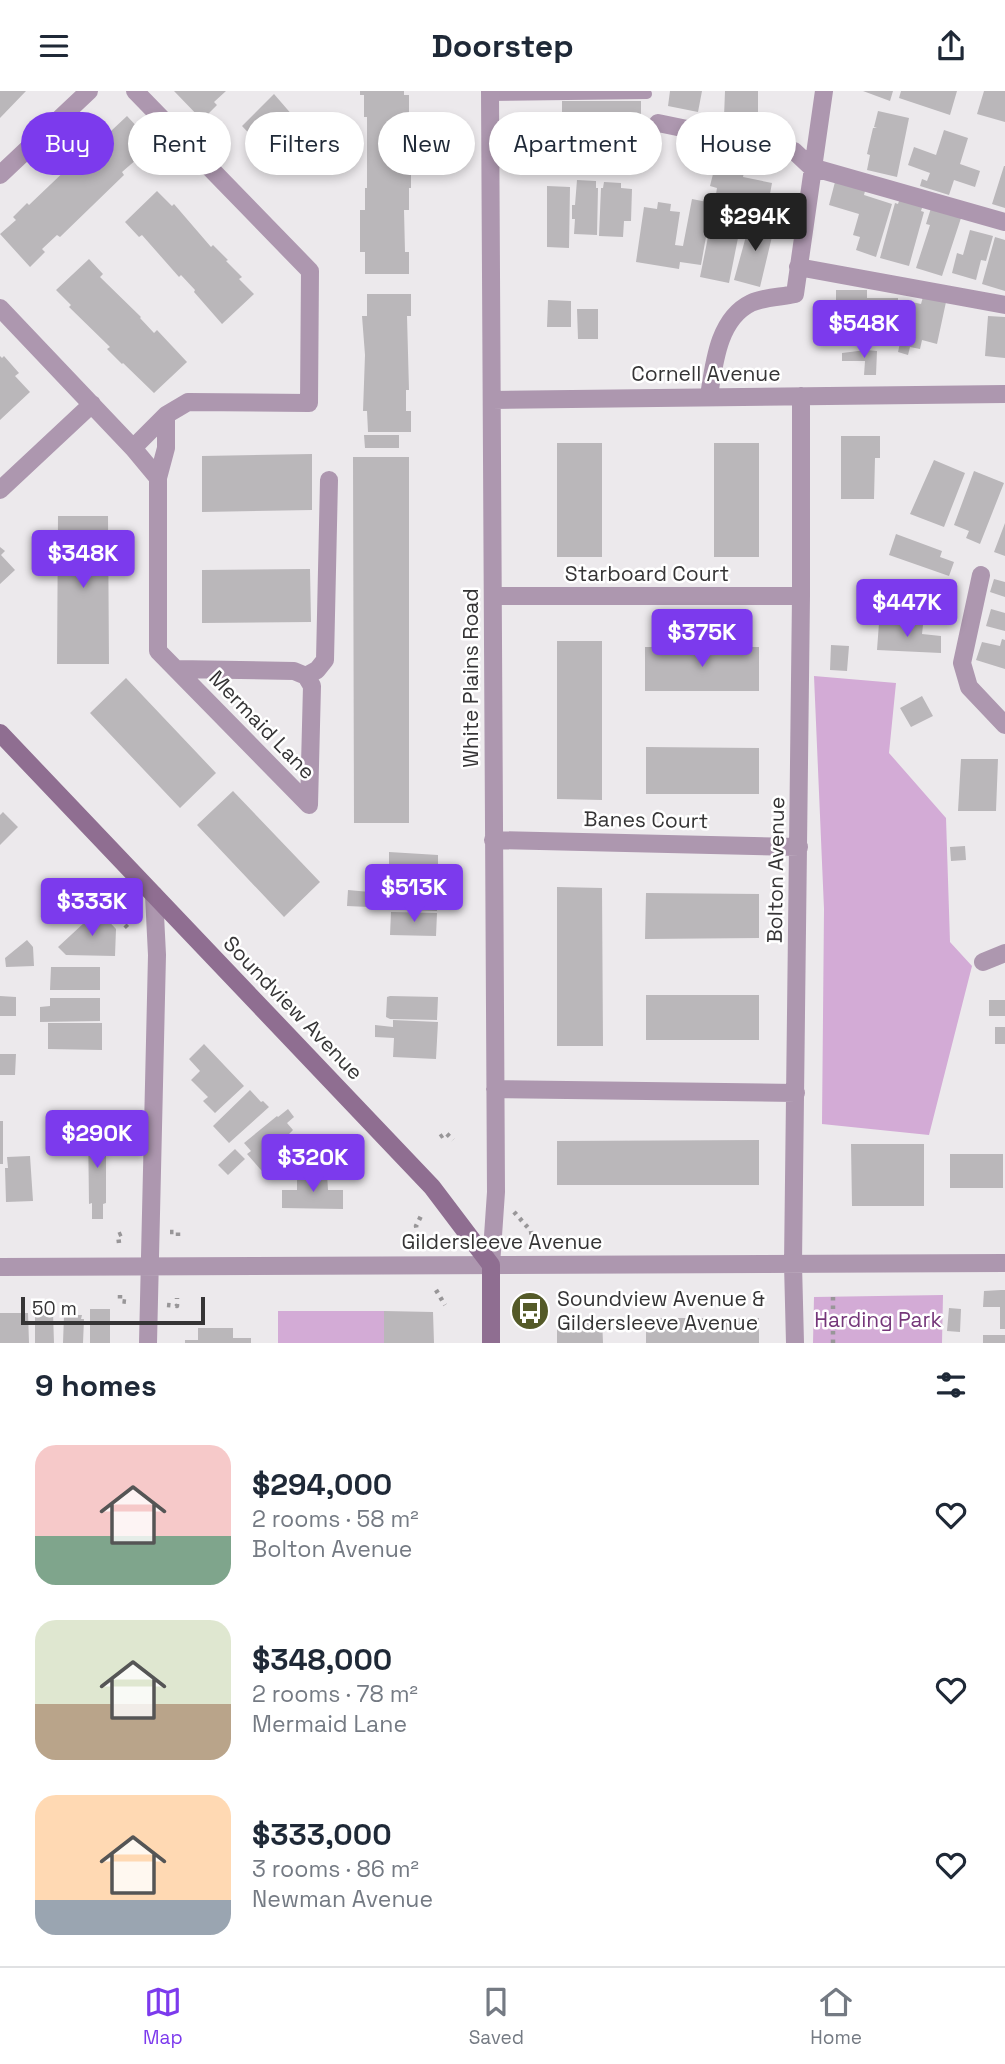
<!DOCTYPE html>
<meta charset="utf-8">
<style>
body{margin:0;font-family:"Space Grotesk",sans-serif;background:#f2f2f3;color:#1f2937;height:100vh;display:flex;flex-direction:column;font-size:26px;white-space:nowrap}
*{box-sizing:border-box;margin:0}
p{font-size:23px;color:#747a83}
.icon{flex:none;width:38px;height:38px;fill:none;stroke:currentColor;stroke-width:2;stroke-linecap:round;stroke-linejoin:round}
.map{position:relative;height:1252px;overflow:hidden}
.details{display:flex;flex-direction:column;background:#fff;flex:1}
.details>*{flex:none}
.banner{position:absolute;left:21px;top:21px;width:964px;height:63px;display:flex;gap:14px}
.scale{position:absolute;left:21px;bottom:18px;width:184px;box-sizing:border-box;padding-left:7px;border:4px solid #353435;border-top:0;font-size:19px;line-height:24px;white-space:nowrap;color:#353435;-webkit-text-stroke:5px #fff;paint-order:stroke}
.price{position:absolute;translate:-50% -60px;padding:0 16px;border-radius:7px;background:#7c3aed;color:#fff;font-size:23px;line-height:46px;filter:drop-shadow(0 2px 4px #0008)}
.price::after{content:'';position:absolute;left:50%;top:42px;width:21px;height:16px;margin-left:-10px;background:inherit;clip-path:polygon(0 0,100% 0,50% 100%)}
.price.current{background:#222;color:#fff}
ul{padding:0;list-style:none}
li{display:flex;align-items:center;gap:21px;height:175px;padding:0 35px}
li span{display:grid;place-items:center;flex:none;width:196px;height:140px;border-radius:21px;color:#555}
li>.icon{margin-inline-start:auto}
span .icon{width:84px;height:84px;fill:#fffc;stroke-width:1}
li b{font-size:30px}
h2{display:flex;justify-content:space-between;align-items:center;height:84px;padding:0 35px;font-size:30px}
.pill{padding:0 24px;border-radius:32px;background:#fff;box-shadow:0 4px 10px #0003;font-size:24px;line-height:63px}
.pill.current{background:#7c3aed;color:#fff}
header{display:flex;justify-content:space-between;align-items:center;height:91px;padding:0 35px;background:#fff;font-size:32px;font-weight:700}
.tab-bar{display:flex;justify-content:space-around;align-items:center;height:98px;border-top:2px solid #e0e1e3;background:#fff;font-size:19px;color:#747a83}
.tab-bar a{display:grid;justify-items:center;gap:4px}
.tab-bar .current{color:#7c3aed}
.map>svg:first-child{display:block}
.green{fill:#d3abd6}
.building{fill:#bab7ba}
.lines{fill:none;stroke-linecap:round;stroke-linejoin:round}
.path{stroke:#989698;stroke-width:4.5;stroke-dasharray:3.5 5;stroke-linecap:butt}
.lane{stroke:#ad97af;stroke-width:10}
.street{stroke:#ad97af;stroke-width:18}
.secondary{stroke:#8f6e91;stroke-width:18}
.labels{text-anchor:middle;stroke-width:5;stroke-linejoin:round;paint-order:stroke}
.street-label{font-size:21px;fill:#353435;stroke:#fff}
.poi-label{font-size:21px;fill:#353435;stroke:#fff;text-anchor:start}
.park-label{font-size:21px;fill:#75377a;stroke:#fff}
</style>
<header><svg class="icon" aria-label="menu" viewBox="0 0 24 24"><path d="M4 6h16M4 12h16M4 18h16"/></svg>Doorstep<svg class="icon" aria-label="share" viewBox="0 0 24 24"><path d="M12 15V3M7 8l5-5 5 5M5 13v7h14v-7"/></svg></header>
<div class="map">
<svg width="1005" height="1252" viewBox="0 0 1005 1252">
<rect width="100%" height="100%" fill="#ece9ec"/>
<!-- green -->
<path class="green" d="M814,585l82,7 -7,70 57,65 4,124 22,24 -43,169 -107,-11 2,-215z
M943,1204l-1,48h-129l1,-46z
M278,1220h106v32h-106z"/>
<!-- building -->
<path class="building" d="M0,0h26l-26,27z
M174,0h52l-12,11 3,3 -15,15z
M360,0h44v4h5v22h2v71h-2v22h-5l1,42h4v22h-44v-22h-5v-42h5v-22h2v-71h-3v-22h-4z
M670,0h32l-4,21 -30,-6z
M725,0h33v34h-26v-8h-8z
M863,0h30l-3,10z
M901,0h56l-7,24 -51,-17z
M984,0h21v31l-28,-8z
M274,3l26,30 2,-2 14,15 -33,32 -41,-43z
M562,10h79v66h-79z
M878,20l31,7 -12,59 -30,-7 3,-15 -3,-1 6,-26h4l-3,-1z
M127,25l29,31 -16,15 -3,-3 -15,13 2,3 -64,62 -3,-2 -15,14 3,3 -15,15 -30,-33 16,-14 -3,-3 14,-14 2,2 65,-62 -2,-2 15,-14 4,4z
M944,39l24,8 -8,26 20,7 -5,16 -21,-7 -5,15 -29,-9 2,-7 5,2 3,-8 -22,-8 6,-18 22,8z
M726,63l21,4 -4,19 29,6 -5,27 -52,-10 2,-12 -7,-2 4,-16 9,2z
M1004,75h1v42l-13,-4z
M577,89l19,1v7h2l-1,47 -23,-1 1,-15h-3v-14h3z
M604,91l17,1v5l11,1 -1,32h-7l-1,16 -24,-1 2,-48h2z
M835,91l30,9 -1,4 28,9 -16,53 -20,-7 4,-13 -7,-2 6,-21 -30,-9z
M547,95l23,1 -1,61 -22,-1z
M157,100l15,15 2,-2 37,43 2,-2 15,15 -2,1 16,16 -3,2 15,15 -32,30 -28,-32 1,-2 -14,-15 -2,2 -37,-42 -3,2 -14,-15z
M900,107l23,7 -2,6 3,1 -15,54 -29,-8 15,-55 3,1z
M692,108l20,4 -11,62 -21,-3 -1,7 -43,-7 8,-55 13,2 1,-7 13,2 -1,7 10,1 -5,33 8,1z
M714,116l29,6 -14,70 -29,-6z
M931,117l30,10 -19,58 -26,-8 14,-43 -4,-1z
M751,127l24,6 -15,63 -26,-7z
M970,139l23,6 -7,25 -5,-1 -5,20 -24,-7 5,-20 6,2z
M995,146l10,3v51l-23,-7z
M89,168l14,15 -3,3 41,40 -1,1 14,15 3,-3 30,32 -33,31 -31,-30 -1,1 -15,-15 3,-2 -41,-40 2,-2 -15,-15z
M836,199h31v8h31v39h-62z
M367,203h44v22h-4l2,74h-3v21h5v21h-43l-1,-21h-4l2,-56 -3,-39h5z
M923,206l23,5 -9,42 -15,-4 -2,9 -10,-2 -2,8 -10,-3 3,-14h-2l8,-37 14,3z
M548,209l23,1v26h-24z
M577,218h21v30h-20z
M988,225l17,1v41l-20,-2z
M866,259l11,1 -1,24h-12l1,-14h-23v-8z
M0,265l2,2 2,-2 15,17 -4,3 15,16 -30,28z
M364,344h35v13h-34z
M841,345h39v22h-5l-1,41h-33z
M557,352h45v114h-45z
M714,352h45v114h-45z
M312,363v56l-110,2v-56z
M353,366h56v366h-55z
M934,369l31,13 -21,54 -34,-13z
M974,380l30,12 -24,61 -14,-6 3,-7 -15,-6z
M58,425h50l1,148h-52z
M1005,432v33l-11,-4z
M896,443l46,17 -2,6 14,5 -5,14 -60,-21z
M0,456l5,4 -4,4 14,15 -15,14z
M310,478l1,53 -109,1v-53z
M994,488l11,3v15l-15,-5z
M891,499l55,2 -1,17 -29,-2 -1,7 -25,-1z
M991,518l14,4v18l-19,-5z
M879,532l44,2 -1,9 19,2v17l-64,-3z
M1002,548l3,1v29l-29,-9 6,-18 18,4z
M557,550h45v159l-45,-1z
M831,554l18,1 -2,25 -17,-1z
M645,556h114v44h-114z
M126,587l90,95 -36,35 -90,-95z
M922,605l11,20 -22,11 -11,-19z
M646,656l113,1v46h-113z
M961,668h37l-2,52h-38z
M233,700l87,91 -36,35 -87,-92z
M3,721l15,15 -18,18v-30z
M965,755l1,14 -15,1 -1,-14z
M389,761l49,3v25h-49z
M395,792l43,1 -1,27 -56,-2 1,-25z
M557,796l45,1 1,158h-46z
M348,799l22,2 -1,15 -22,-1z
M646,802l113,1v44l-114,1z
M98,819l18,19 -1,27 -49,-1 -8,-8z
M391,821l46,1 -1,23 -46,-1z
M27,849l6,7 1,19 -28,1 -1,-9z
M51,876h49v23h-50z
M646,904h113v45h-113z
M0,905l16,1v19h-16z
M390,905l48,1 -1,23 -47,-1 -4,-2 1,-20z
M50,907h50v23l-60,1v-15l10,-1z
M989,909h16v16h-16z
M393,929l45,2 -2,37 -43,-2 1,-19 -19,-1v-12l18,2z
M48,932h54v27l-54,-1z
M995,936h10v17h-10z
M204,953l40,42 -29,27 -12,-12 5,-4 -17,-17 9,-9 -11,-12z
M0,963h16l-1,21h-15z
M250,999l11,12 2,-1 6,6 -40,36 -16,-17z
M288,1018l6,8 -7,6 6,7 -5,5 12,14 -32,29 -21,-24 4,-3 -7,-8 33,-27 1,1z
M0,1030h3v43h-3z
M88,1035h18v77l-3,1v15h-11v-16l-3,1z
M759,1049v45h-202v-44z
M851,1053h73v62h-72z
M235,1058l10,10 -17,16 -10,-10z
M950,1063h53v34h-53z
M30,1065l3,45 -27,1 -1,-34h3l-1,-11z
M297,1083h30l1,16h15v19l-61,-1v-18h15z
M1001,1199h4v39h-5v-22h-17l1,-16z
M949,1217l12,1 -1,23 -13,-1z
M90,1218h20v34h-20z
M384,1220l49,1 1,31h-50z
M0,1222h28l1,30h-29z
M35,1222h18l1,30h-19z
M64,1224h18l-1,4h3l-1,24h-20z
M646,1227h113v25h-113z
M557,1228h45l1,24h-46z
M198,1237h35v10h18v5h-66v-3h13z
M983,1244h22v8h-22z"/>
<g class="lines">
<!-- path -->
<path class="path" d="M125,834l6,6
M440,1046l6,-4 7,7
M514,1121l17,19 1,9
M170,1141h8v8
M418,1145l-2,-10 6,-12
M119,1152l-1,-8 7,-3
M436,1199l9,15
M120,1204v6l9,1
M535,1205l1,-7
M167,1214l10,1v-8
M833,1252v-50"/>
<!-- lane -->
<path class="lane" d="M490,5l157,-2"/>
<!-- street -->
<path class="street" d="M490,0l6,1101 -5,73
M658,32l136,28 17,16 194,55
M0,84l89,-84
M798,176l207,38
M0,217l133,140 33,-33 22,-13 121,1 1,-132 -175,-180
M709,305c5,-32 9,-77 42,-93 12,-6 31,-6 44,-9l29,-203
M492,309l513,-6
M133,357l25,30v173l151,154 3,-119 -6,-10 -12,-5 -118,-2
M158,387l8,-30v-33
M0,399l92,-86
M981,484l-19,88 7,24 36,38
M494,505h307
M306,585l11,-6 8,-10 4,-180
M493,749l306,7
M983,871l22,-9
M495,998l301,4
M0,1176l1005,-4
M148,1252l9,-388 -3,-60
M795,1252l-2,-79 8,-668v-200"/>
<!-- secondary -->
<path class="secondary" d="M0,642l432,454 59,78v78"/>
</g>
<!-- icons -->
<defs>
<symbol id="bus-disc" viewBox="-11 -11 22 22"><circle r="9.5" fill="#545a28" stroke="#fff"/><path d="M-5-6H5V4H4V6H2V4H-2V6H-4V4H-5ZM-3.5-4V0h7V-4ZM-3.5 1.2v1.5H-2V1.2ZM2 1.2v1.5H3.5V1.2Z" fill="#fff"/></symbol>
</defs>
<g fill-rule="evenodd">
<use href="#bus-disc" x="508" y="1198" width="44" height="44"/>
</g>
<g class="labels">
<!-- street labels -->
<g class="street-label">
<text x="706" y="290">Cornell Avenue</text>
<text x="647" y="490">Starboard Court</text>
<text transform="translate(471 587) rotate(-90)" y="7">White Plains Road</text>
<text transform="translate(262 634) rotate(46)" y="7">Mermaid Lane</text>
<text transform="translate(646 729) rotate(1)" y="7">Banes Court</text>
<text transform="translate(776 779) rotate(-89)" y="7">Bolton Avenue</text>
<text transform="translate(293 917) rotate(46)" y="7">Soundview Avenue</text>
<text x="502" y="1158">Gildersleeve Avenue</text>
</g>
<!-- poi labels -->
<g class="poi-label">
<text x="557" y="1215">Soundview Avenue &amp;<tspan x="557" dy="24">Gildersleeve Avenue</tspan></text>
</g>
<!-- park labels -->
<g class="park-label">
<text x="878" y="1236">Harding Park</text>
</g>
</g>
</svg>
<div class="scale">50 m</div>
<b class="price current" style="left:755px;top:162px">$294K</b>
<b class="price" style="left:864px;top:269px">$548K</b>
<b class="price" style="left:83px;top:499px">$348K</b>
<b class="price" style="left:907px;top:548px">$447K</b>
<b class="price" style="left:702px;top:578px">$375K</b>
<b class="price" style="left:414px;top:833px">$513K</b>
<b class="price" style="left:92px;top:847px">$333K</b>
<b class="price" style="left:97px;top:1079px">$290K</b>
<b class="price" style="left:313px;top:1103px">$320K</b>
<div class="banner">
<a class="pill current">Buy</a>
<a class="pill">Rent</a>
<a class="pill">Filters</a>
<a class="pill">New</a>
<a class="pill">Apartment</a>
<a class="pill">House</a>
</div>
</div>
<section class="details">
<h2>9 homes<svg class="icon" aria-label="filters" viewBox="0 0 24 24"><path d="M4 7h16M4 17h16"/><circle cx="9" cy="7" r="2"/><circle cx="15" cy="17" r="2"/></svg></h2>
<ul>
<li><span style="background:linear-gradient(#f6c9c9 65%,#7fa58c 0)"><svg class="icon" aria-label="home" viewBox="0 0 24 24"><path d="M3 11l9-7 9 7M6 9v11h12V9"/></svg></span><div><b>$294,000</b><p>2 rooms · 58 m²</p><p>Bolton Avenue</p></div><svg class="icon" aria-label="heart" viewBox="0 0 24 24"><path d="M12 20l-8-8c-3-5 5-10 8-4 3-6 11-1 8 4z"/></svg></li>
<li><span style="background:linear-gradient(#dfe7d0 60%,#b9a48a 0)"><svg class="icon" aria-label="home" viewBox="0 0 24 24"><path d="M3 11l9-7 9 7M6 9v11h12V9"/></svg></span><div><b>$348,000</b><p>2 rooms · 78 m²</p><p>Mermaid Lane</p></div><svg class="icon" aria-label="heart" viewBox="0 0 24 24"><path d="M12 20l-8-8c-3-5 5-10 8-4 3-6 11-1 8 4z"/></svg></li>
<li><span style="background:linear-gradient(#ffd9b3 75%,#9aa5b1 0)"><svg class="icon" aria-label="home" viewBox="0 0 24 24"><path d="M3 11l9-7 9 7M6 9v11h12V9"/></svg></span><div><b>$333,000</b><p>3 rooms · 86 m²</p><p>Newman Avenue</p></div><svg class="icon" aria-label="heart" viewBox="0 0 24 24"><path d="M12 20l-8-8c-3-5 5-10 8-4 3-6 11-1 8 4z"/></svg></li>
</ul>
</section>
<nav class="tab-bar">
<a class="current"><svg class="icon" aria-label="map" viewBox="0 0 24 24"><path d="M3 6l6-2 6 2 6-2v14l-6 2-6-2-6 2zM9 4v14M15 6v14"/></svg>Map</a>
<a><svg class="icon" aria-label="saved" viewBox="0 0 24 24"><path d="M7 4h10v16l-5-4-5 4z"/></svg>Saved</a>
<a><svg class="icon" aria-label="home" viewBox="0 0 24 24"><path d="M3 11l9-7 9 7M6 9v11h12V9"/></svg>Home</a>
</nav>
